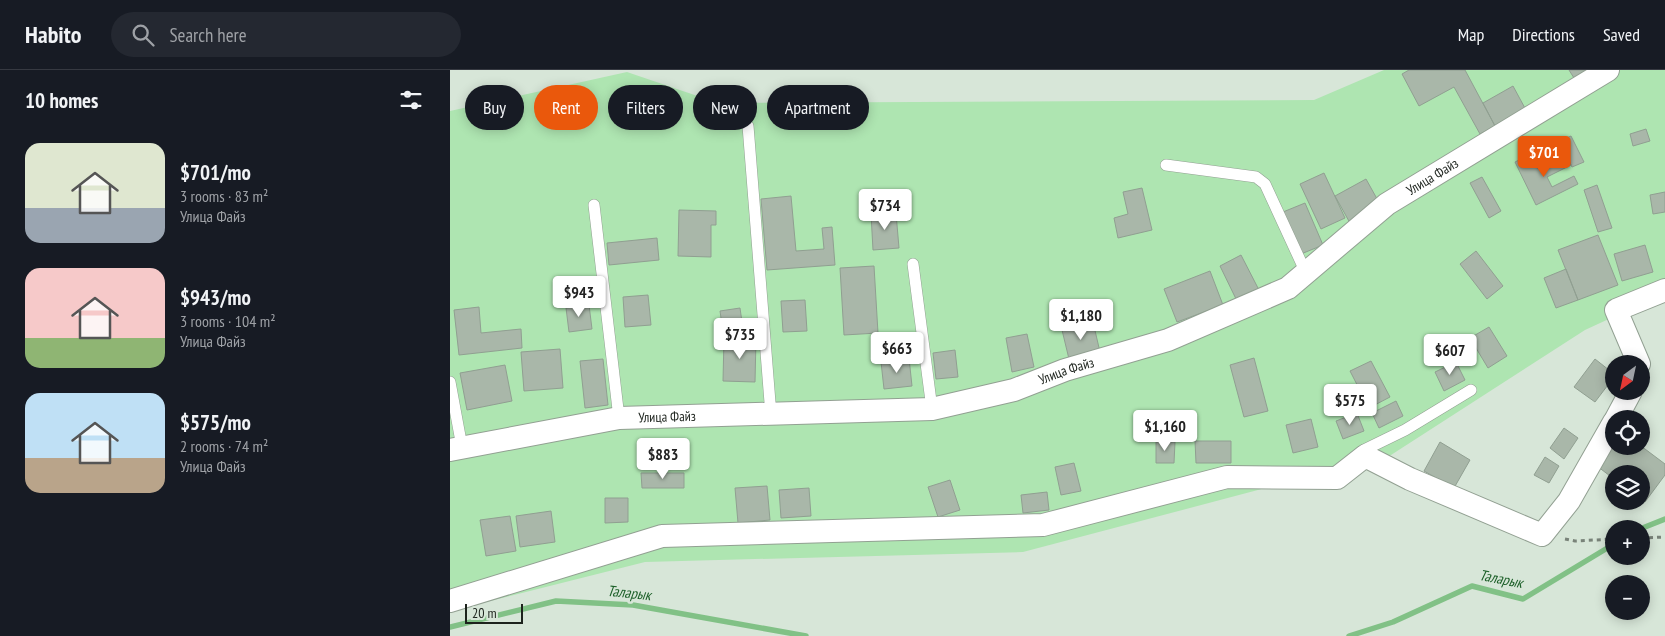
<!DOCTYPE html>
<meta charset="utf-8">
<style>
body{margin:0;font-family:"PT Sans Narrow",sans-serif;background:#242831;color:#f1f3f6;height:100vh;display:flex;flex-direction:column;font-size:19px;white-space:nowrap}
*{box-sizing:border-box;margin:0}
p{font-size:16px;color:#9ea1a6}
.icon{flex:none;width:28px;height:28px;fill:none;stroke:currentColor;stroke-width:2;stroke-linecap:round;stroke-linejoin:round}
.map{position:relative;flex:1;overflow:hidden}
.side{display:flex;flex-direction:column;background:#171b24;width:450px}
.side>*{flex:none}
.top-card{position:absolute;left:15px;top:15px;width:475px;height:45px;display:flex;gap:10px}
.needle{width:32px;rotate:213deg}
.fabs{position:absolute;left:1155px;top:285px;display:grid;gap:10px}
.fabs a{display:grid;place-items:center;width:45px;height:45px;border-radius:50%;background:#171b24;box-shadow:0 2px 12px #0003;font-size:25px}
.scale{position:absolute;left:15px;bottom:12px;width:58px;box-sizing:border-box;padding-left:5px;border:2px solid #1d231d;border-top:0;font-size:14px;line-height:18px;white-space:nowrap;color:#1d231d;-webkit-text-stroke:4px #d7e6d8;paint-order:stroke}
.price{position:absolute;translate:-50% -42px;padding:0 11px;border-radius:5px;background:#fff;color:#222;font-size:16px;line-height:32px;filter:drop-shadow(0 1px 2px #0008)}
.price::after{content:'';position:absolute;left:50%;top:30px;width:15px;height:11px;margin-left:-8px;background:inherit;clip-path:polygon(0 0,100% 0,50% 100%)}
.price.on{background:#ea580c;color:#fff}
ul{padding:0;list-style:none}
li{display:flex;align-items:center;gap:15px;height:125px;padding:0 25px}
li span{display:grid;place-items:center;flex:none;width:140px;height:100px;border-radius:15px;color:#555}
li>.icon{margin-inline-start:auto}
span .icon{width:60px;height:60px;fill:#fffc;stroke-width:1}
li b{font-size:21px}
h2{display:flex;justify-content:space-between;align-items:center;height:60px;padding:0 25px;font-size:21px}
.chip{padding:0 18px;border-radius:22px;background:#171b24;box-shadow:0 2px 12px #0003;font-size:18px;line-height:45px}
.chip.on{background:#ea580c;color:#fff}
header{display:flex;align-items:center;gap:30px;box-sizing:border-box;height:70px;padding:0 25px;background:#171b24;border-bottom:1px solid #363941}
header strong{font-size:24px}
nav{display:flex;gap:28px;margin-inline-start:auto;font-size:18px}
.search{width:350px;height:45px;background:#242831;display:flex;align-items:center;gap:12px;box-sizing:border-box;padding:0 18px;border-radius:28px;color:#9ea1a6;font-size:19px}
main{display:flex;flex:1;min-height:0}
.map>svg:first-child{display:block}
.green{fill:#aee5b1}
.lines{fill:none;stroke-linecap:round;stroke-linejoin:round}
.stream{stroke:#81c186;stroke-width:5.5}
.building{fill:#a9b7a9;stroke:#909f91}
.lane-casing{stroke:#92a092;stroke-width:12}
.street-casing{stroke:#92a092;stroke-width:24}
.path{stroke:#798379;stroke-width:3;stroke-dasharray:4 4;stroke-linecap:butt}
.lane{stroke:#fff;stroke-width:11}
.street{stroke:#fff;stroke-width:22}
.labels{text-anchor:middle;stroke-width:5;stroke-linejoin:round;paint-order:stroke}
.street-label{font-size:14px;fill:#1d231d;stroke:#d7e6d8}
.water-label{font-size:15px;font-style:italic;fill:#1d6029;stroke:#d7e6d8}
</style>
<header>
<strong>Habito</strong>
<div class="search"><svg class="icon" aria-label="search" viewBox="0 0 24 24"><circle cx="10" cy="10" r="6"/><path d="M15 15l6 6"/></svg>Search here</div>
<nav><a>Map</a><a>Directions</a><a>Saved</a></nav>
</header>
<main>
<section class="side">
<h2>10 homes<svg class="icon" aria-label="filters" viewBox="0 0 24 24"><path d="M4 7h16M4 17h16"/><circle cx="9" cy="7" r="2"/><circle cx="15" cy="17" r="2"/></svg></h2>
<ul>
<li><span style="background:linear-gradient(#dfe7d0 65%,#9aa5b1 0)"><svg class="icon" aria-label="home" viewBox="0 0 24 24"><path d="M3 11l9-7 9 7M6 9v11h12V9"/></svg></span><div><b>$701/mo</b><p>3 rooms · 83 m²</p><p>Улица Файз</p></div></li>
<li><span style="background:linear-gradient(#f6c9c9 70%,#8fb573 0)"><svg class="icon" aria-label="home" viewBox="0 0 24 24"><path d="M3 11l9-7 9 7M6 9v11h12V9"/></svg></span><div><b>$943/mo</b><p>3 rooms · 104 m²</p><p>Улица Файз</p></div></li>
<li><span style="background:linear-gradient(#bfe0f5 65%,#b9a48a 0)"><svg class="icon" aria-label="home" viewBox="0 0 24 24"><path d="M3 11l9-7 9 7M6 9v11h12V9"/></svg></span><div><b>$575/mo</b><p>2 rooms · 74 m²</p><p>Улица Файз</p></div></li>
</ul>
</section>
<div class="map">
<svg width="1215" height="566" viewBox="0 0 1215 566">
<rect width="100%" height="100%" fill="#d7e6d8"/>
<!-- green -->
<path class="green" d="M934,0h281v223l-80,37 -194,125 -368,97 -378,10 -195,49v-500l177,-39 91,31 596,-3z"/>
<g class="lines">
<!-- stream -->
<path class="stream" d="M1190,459l25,-10
M0,557l106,-26 77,4 173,31
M899,566l44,-14 79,-36 51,13 91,-55"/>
</g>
<!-- building -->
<path class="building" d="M959,0h56l30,56 -15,8 -26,-47 -35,19 -17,-32z
M1119,0h20l-15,8z
M1063,16l13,24 -31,16 -12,-23z
M1196,59l4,12 -17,5 -3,-12z
M1121,66l13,26 -12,5 -13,-26z
M1081,84l7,15 29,-14 4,10 -24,12 5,10 22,-11 4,8 -42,21 -21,-43z
M874,103l21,45 -24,11 -21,-45z
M1032,107l19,34 -12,7 -19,-35z
M916,109l15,27 -31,17 -15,-27z
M1147,115l15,43 -14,4 -14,-42z
M692,118l10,42 -34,8 -4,-20 14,-4 -5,-22z
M1215,122v20l-12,2 -3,-19z
M341,126l5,55 28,-2 -2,-21 10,-1 3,38 -68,5 -6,-71z
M855,133l18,42 -22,9 -18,-42z
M229,140l37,1v14h-5v32l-33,-1z
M446,143l3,35 -26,2 -2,-36z
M1148,165l20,50 -40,15 -20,-50z
M207,168l2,22 -50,5 -2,-22z
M1195,175l8,27 -31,9 -8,-27z
M1026,181l27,35 -16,13 -27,-35z
M791,185l18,35 -22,11 -17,-35z
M424,196l4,67 -34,2 -4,-67z
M1116,199l12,31 -22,8 -12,-30z
M760,201l13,34 -46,17 -13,-33z
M198,225l3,30 -26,2 -2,-30z
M355,230l2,31 -24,1 -2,-31z
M139,235l3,24 -23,3 -3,-24z
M29,237l2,26 40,-4 1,19 -63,7 -5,-45z
M290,238l3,21 -20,3 -3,-21z
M643,252l7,30 -31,7 -7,-29z
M1039,257l18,29 -19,12 -18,-30z
M577,264l7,33 -22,5 -6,-34z
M274,268h32l-1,44 -32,-1z
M110,279l3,39 -39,3 -3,-39z
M505,280l3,27 -22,2 -3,-26z
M459,288l3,28 -28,3 -3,-27z
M804,288l14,53 -24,6 -14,-52z
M153,289l5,46 -23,3 -5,-47z
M1145,289l19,15v3l-19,25 -21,-15z
M921,291l19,36 -21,11 -19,-37z
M1006,292l9,18 -21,11 -9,-19z
M55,295l7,36 -45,9 -7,-37z
M946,331l7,15 -24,12 -7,-15z
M907,343l7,18 -21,8 -7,-18z
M861,349l7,28 -25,6 -7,-28z
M1114,358l14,10 -14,21 -14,-11z
M1164,367v9h27l24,18v11l-20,27 -4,-2v-26h-27v5l-21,-16z
M745,371h36v22h-35z
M706,372h19l-1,21h-18z
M990,372l30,18 -16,28 -30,-17z
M1095,387l14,9 -10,17 -15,-8z
M624,393l7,28 -20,4 -6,-28z
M191,403h43v15h-42z
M500,410l10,30 -22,7 -10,-30z
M317,416l3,34 -32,3 -3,-35z
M359,418l2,28 -30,2 -2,-28z
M597,422l2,18 -26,3 -2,-18z
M155,428h23v24l-23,1z
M101,441l4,31 -35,5 -4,-31z
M60,446l6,35 -30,5 -6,-36z"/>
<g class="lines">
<defs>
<path id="lane" d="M298,56l23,289
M716,95l90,12 9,7 41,89
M144,135l25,213
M463,194l19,145
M0,312l12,65
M909,385l5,-5 41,-20 66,-40"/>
<g id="street">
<path d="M1189,294l-23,-54 49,-20"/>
<path d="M1166,349l15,-28"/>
<path id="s1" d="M0,380l169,-32 313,-9 82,-19 51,-20 103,-30 120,-52 99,-84 221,-134"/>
<path d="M0,531l212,-65 381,-11 184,-48 110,1 28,-22 45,23 132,56 27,-34 45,-79"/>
</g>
</defs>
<!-- lane casing -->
<use href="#lane" class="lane-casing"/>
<!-- street casing -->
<use href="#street" class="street-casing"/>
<!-- path -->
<path class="path" d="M1191,468l24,-1
M1115,469l10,2 39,-2"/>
<!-- lane -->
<use href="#lane" class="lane"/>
<!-- street -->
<use href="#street" class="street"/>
</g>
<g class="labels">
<!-- street labels -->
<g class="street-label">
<text dy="5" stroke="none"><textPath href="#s1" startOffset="1045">Улица Файз</textPath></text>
<text dy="5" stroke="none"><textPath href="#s1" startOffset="625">Улица Файз</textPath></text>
<text dy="5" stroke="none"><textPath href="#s1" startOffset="220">Улица Файз</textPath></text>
</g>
<!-- water labels -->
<g class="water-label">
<text transform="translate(1051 509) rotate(11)" y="5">Таларык</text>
<text transform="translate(179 523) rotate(6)" y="5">Таларык</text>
</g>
</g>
</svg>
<div class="fabs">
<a><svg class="needle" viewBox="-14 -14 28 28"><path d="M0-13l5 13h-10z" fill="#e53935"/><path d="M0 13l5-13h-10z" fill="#9ea1a6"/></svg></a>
<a><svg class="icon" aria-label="locate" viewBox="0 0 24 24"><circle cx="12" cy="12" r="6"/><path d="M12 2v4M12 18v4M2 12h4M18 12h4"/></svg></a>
<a><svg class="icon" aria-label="layers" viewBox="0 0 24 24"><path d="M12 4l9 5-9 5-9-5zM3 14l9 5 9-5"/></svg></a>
<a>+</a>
<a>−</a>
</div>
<div class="scale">20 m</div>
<b class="price on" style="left:1094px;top:108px">$701</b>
<b class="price" style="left:435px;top:161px">$734</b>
<b class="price" style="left:129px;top:248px">$943</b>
<b class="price" style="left:631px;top:271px">$1,180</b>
<b class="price" style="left:290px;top:290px">$735</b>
<b class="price" style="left:447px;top:304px">$663</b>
<b class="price" style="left:1000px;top:306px">$607</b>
<b class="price" style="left:900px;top:356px">$575</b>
<b class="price" style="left:715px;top:382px">$1,160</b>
<b class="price" style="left:213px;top:410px">$883</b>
<div class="top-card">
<a class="chip">Buy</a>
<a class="chip on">Rent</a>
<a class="chip">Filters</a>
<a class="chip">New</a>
<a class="chip">Apartment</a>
</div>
</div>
</main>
